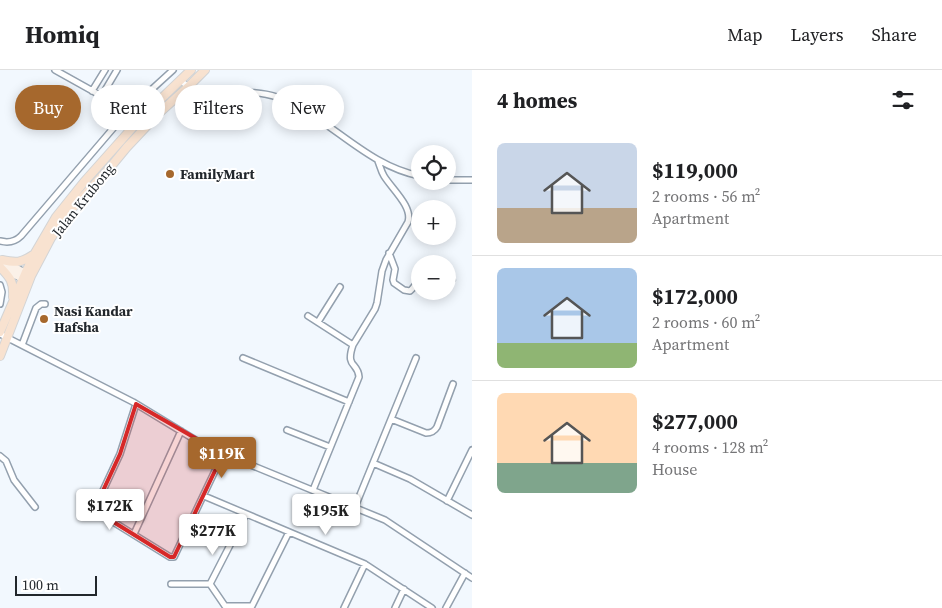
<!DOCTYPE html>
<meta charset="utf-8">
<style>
body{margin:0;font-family:"Source Serif 4",serif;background:#f2f2f2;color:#202124;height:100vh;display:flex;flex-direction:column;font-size:19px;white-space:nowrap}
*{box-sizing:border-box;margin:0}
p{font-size:16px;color:#757577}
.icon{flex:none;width:28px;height:28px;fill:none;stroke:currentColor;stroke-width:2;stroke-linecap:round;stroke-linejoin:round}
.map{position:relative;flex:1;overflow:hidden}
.details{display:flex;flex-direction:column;background:#fff;width:470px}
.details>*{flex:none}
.top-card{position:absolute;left:15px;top:15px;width:381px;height:45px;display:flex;gap:10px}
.controls{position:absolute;left:411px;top:75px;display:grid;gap:10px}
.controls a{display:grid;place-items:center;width:45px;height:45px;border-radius:50%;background:#fff;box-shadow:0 2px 12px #0003;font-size:25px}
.scale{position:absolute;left:15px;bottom:12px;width:82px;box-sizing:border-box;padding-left:5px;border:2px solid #22272c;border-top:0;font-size:14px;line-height:18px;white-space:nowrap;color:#22272c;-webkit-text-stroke:4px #fff;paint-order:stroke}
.price{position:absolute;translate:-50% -42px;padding:0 11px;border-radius:5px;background:#fff;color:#222;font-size:16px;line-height:32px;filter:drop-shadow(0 1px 2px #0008)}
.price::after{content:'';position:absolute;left:50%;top:30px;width:15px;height:11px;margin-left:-8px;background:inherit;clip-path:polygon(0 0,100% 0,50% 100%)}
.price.current{background:#a6682d;color:#fff}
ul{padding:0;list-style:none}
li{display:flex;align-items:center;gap:15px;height:125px;padding:0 25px}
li+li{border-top:1px solid #e0e0e0}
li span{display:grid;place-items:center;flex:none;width:140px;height:100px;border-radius:8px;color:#555}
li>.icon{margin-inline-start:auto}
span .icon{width:60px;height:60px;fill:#fffc;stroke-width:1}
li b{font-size:21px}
h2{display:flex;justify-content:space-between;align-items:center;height:60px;padding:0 25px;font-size:21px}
.tag{padding:0 18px;border-radius:22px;background:#fff;box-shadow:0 2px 12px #0003;font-size:18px;line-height:45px}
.tag.current{background:#a6682d;color:#fff}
header{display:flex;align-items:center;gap:30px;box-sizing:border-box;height:70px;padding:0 25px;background:#fff;border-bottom:1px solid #e0e0e0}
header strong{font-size:24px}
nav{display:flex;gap:28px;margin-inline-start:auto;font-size:18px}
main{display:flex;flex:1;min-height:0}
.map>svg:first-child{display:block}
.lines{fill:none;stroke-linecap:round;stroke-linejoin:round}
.street-casing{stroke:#93a0ae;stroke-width:8}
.secondary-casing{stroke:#93a0ae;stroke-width:9}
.primary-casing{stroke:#d3d4d5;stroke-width:10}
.street{stroke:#fff;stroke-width:5}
.secondary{stroke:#fbf1e8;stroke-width:7}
.primary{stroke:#f8e2d0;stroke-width:8}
.marked{fill:#d62828;fill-opacity:0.2;stroke:#d62828;stroke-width:4;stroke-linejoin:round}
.poi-dot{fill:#a6682d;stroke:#fff;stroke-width:2}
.labels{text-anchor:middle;stroke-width:4;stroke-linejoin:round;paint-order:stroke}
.poi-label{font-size:14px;font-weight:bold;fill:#22272c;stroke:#fff;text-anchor:start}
.street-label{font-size:14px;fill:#22272c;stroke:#fff}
</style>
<header>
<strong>Homiq</strong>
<nav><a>Map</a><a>Layers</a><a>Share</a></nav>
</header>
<main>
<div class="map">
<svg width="472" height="538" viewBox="0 0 472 538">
<rect width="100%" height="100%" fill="#f2f8fe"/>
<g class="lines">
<defs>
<path id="street" d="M55,0l86,48
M181,11c3,2 6,5 9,7 7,3 14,3 22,4 22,1 44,-2 65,5 52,19 87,68 143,79
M92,21l13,-21
M101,27l16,-27
M448,110h24
M0,171c8,2 15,1 21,-5l107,-125 45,-41
M389,183l6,16 -2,11 1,3 10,7 6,1 2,-2 8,-10
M448,206l4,4
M0,215l2,7 -2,12
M308,246l45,29 22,-36 2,-6 5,-32 4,-11 22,-38c5,-15 -16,-33 -24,-46 -3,-5 -4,-10 -6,-15
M318,252l22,-35
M0,264l133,68 74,45 178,73 87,58
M22,275l14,-37 5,-4h4
M243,288l106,44
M136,334l-16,50 -26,56 76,47h4l49,-103
M391,349l35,14c5,0 8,-1 11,-6l16,-43
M287,360l43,17
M0,386l6,5 8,19 21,27
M373,393l37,16 62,36
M313,420l46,-113c-1,-15 -14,-9 -6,-32
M204,426l161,68 67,44
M447,431l25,-51
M355,437l61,-149
M134,464l47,-103
M171,514h39l36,-70
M210,514l15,22h27l37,-74
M344,538l21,-44
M395,538l9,-19
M446,538l19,-35"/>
<path id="secondary" d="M3,191l27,15
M2,198l26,13"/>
<path id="primary" d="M2,190c14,3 19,3 31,-5
M0,197c10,10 14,15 13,30
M0,262l25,-58 10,-21 21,-36 28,-35 57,-64 50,-48
M0,286l31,-80 20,-38 10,-15 14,-18 33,-35 19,-23 32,-34 29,-26 17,-17"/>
</defs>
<!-- street casing -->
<use href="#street" class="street-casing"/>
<!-- secondary casing -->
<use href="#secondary" class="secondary-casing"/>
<!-- primary casing -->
<use href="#primary" class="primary-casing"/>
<!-- street -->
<use href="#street" class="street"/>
<!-- secondary -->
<use href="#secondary" class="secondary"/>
<!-- primary -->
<use href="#primary" class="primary"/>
</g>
<!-- marked area -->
<path class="marked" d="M136,334l87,50 -49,103h-4l-76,-47 26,-56z"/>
<!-- markers -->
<g class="poi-dot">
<circle cx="170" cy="104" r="5"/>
<circle cx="44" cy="249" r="5"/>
</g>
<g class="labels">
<!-- poi labels -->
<g class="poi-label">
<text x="180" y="109">FamilyMart</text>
<text x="54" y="246">Nasi Kandar<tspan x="54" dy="16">Hafsha</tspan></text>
</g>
<!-- street labels -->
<g class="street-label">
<text transform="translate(83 130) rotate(-51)" y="5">Jalan Krubong</text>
</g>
</g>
</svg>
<div class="controls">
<a><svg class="icon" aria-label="locate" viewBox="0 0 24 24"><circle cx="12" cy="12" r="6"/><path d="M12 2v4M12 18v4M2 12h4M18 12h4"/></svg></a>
<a>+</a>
<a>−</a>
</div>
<div class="scale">100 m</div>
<b class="price current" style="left:222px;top:409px">$119K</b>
<b class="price" style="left:110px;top:461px">$172K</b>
<b class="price" style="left:326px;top:466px">$195K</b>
<b class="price" style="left:213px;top:486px">$277K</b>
<div class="top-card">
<a class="tag current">Buy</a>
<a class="tag">Rent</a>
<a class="tag">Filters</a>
<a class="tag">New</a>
</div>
</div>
<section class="details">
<h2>4 homes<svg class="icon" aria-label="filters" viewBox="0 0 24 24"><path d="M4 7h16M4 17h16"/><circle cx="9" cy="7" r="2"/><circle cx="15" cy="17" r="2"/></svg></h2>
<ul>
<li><span style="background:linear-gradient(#c9d6e8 65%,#b9a48a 0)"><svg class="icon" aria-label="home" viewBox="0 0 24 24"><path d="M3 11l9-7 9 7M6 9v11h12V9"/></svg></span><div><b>$119,000</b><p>2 rooms · 56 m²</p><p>Apartment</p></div></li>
<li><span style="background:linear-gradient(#a9c7e8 75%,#8fb573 0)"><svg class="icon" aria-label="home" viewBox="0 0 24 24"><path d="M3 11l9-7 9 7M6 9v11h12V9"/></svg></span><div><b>$172,000</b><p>2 rooms · 60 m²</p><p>Apartment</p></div></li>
<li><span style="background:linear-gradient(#ffd9b3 70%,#7fa58c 0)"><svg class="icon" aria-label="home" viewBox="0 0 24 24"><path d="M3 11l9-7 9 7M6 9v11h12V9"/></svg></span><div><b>$277,000</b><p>4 rooms · 128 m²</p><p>House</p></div></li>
</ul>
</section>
</main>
